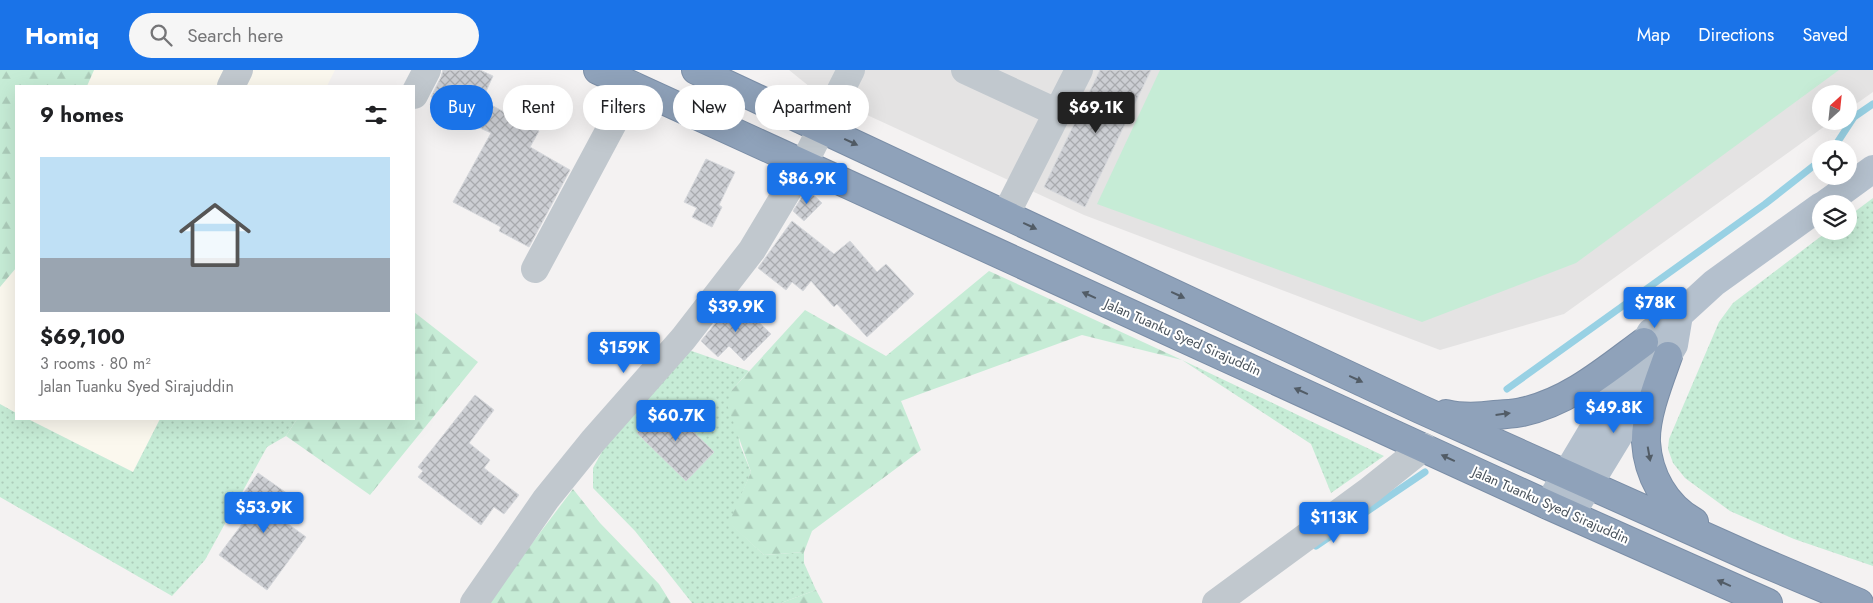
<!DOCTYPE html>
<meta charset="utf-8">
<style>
body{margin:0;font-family:Jost,sans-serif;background:#f6f6f6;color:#202124;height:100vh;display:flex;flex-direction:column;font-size:19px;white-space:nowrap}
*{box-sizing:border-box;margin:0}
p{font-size:16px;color:#757577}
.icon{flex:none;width:28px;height:28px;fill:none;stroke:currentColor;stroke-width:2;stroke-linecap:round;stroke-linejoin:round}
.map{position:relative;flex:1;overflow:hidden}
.side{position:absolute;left:15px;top:15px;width:400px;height:335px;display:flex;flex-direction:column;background:#fff;border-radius:0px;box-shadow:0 5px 20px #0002}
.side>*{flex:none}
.hud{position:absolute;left:430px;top:15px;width:475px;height:45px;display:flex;gap:10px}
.needle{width:32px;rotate:27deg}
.controls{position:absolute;left:1812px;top:15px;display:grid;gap:10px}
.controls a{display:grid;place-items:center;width:45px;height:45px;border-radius:50%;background:#fff;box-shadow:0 5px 20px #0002;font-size:25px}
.price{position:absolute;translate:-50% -42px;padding:0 11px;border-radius:5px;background:#1a73e8;color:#fff;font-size:16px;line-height:32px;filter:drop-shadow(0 1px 2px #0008)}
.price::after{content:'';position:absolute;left:50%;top:30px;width:15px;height:11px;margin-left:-8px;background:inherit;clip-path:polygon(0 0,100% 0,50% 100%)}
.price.on{background:#222;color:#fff}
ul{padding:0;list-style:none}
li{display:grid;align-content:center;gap:10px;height:265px;padding:0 25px}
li+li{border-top:1px solid #e0e0e0}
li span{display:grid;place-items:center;height:155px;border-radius:0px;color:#555}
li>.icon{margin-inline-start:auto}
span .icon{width:90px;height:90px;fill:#fffc;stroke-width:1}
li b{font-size:21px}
h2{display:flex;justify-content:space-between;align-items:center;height:60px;padding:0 25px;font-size:21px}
.chip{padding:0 18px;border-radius:22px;background:#fff;box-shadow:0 5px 20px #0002;font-size:18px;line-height:45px}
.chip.on{background:#1a73e8;color:#fff}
header{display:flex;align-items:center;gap:30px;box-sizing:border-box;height:70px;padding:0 25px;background:#1a73e8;color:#fff}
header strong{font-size:24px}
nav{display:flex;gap:28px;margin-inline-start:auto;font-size:18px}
.search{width:350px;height:45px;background:#f6f6f6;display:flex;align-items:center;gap:12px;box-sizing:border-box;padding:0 18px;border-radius:28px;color:#757577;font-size:19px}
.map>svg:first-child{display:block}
.commercial{fill:#fbf8ee}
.education{fill:#e4e3e3}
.grass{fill:url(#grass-dots)}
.forest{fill:url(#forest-firs)}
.green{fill:#c6ecd6}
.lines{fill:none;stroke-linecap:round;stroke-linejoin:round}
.stream{stroke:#98d1e4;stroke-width:7}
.building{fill:url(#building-cross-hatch);stroke:#d6d8dc}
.highway-casing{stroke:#7a8da6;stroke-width:30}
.minor{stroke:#c1c8ce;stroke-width:28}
.major{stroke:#b4c0cd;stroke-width:28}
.highway{stroke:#8fa2ba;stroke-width:28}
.oneway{fill:#525c66}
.labels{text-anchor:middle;stroke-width:4;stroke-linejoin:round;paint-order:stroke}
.street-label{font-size:14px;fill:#4b545d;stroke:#fff}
</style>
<header>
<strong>Homiq</strong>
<div class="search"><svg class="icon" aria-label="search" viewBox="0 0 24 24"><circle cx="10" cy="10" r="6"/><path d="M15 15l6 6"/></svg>Search here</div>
<nav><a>Map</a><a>Directions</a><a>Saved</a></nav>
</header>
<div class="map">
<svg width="1873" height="533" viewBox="0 0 1873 533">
<defs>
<pattern id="grass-dots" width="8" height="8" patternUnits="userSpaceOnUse" patternTransform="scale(1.25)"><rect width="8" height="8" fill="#c6ecd6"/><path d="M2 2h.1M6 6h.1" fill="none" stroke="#acccba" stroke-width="1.8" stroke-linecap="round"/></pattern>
<pattern id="forest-firs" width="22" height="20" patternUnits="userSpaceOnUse" patternTransform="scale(1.25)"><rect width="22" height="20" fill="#c6ecd6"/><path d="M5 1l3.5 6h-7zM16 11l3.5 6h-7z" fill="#acccba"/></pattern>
<pattern id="building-cross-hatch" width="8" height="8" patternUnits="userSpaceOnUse" patternTransform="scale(1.25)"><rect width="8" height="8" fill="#ccced3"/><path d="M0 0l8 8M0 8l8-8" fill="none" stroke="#a8aaae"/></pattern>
</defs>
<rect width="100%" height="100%" fill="#f4f2f2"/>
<!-- commercial -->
<path class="commercial" d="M94,0h241l-8,16h-240z
M16,198v145l-16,-9v-117z
M28,349h132l-27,53z"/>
<!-- education -->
<path class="education" d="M789,0h1084v22l-24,17v-15h-28v27h11l-268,193 -124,36 -356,-135 -269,-124z"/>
<!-- grass -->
<path class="grass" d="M1873,128v368l-79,-27 -64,-28 -45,-33 -12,-15 -5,-14 1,-10 50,-117 14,-19 95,-72h21v-15z
M686,279l63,22 -17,19 8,55 11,27 -21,51 34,32 40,-3v11l12,27 -35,13h-89l-57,-72 -42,-43v-20l11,-20z
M1182,290l202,96 -53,37 -20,-49z
M0,334l16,9v6h12l105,53 27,-53h137l-11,17 -19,11 -62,113 -33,36 -172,-99z"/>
<!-- forest -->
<path class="forest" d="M0,0h94l-7,16h-71v182l-16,19z
M989,201l193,89 -100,-25 -181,66 20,49 -109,81 -8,21 -40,3 -35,-32 22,-51 -24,-68 5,-14 73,-80 81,46z
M414,242l64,50 -108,133 -84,-59 11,-17h117z
M573,419l27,34 59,61 12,19h-184z
M816,520l7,13h-42z"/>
<!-- green -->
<path class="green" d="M1160,0h679l-263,193 -154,59 -325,-118z"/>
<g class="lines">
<!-- stream -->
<path class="stream" d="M1833,79l21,-32 19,-13
M1507,319l258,-185 56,-44
M1316,476l109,-74"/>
</g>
<!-- building -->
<path class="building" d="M443,0h37l13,6 -11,24 57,31 -9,16 40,23 -41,77 -30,-16 2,-4 -48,-25 38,-69 -61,-28 3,-7 -2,-1 10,-20z
M1100,0h51l-66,137 -41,-20z
M706,89l29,13 -16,33 3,2 -10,20 -20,-10 5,-9 -13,-6z
M807,119l15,14 -18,18 -11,-10z
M792,151l42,33 16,-13 27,31 9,-8 28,30 -47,43 -30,-33 -3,3 -23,-26 -8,10 -11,-9 -6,8 -28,-22z
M735,229l36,35 -27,27 -15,-15 -11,11 -17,-16z
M475,325l19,15 -25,33 21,17 -6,8 35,27 -15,19 -10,-7 -13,18 -63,-48 5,-6 -5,-4z
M665,334l49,48 -28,29 -49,-48z
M258,403l40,28 -14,20 22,16 -39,53 -48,-35 38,-51 -14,-10z"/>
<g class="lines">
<defs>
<path id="highway" d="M598,0l950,435 220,98
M696,0l724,339 335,150 104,44
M1668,286c-9,25 -23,60 -22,86 2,33 19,64 48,80
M1446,344c16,4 33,3 49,1 9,-1 19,-1 27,-3 47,-10 84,-42 122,-70"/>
</defs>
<!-- highway casing -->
<use href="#highway" class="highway-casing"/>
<!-- minor -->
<path class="minor" d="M965,0l93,43
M231,16l8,-16
M414,25l13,-25
M1006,144l73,-144
M535,199l98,-183
M474,533l72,-104 47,-58 90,-102 69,-89 51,-85 48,-95
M1216,533l154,-113 54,-43"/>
<!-- major -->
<path class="major" d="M1825,134l48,-35
M1548,435l103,-173 28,-17 35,-32 107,-77
M1571,444l103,-169 5,-30"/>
<!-- highway -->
<use href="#highway" class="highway"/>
</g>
<!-- one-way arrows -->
<defs><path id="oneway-solid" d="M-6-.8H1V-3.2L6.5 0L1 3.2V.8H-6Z" transform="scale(1.25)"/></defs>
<g class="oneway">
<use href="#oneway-solid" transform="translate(851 72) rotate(25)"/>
<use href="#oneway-solid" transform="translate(1030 156) rotate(25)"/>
<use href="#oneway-solid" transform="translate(1089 225) rotate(-156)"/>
<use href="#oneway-solid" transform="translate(1178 225) rotate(25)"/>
<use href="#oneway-solid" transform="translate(1356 309) rotate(25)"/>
<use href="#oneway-solid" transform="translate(1301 321) rotate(-156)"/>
<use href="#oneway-solid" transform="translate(1503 344) rotate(-7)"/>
<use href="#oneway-solid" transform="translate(1649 384) rotate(80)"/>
<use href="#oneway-solid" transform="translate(1448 388) rotate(-155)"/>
<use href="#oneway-solid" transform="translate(1724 513) rotate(-156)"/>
</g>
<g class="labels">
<!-- street labels -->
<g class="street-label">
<text transform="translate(1183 267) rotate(24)" y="5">Jalan Tuanku Syed Sirajuddin</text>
<text transform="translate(1551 435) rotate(24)" y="5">Jalan Tuanku Syed Sirajuddin</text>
</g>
</g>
</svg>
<div class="controls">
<a><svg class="needle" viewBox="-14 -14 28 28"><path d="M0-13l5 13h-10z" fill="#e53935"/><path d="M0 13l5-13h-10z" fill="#757577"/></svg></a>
<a><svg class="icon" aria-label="locate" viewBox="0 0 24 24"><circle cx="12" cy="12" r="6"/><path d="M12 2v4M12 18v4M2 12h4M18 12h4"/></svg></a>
<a><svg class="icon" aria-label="layers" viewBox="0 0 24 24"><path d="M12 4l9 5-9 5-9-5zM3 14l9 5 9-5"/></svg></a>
</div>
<b class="price on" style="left:1096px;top:64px">$69.1K</b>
<b class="price" style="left:807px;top:135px">$86.9K</b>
<b class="price" style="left:1655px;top:259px">$78K</b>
<b class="price" style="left:736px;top:263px">$39.9K</b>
<b class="price" style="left:624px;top:304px">$159K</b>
<b class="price" style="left:1614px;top:364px">$49.8K</b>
<b class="price" style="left:676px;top:372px">$60.7K</b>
<b class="price" style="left:264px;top:464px">$53.9K</b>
<b class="price" style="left:1334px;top:474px">$113K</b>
<div class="hud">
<a class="chip on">Buy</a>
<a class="chip">Rent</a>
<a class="chip">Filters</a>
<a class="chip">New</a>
<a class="chip">Apartment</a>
</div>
<section class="side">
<h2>9 homes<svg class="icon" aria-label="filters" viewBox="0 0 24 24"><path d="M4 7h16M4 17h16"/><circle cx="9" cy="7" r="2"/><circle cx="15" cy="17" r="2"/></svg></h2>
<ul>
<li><span style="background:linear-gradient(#bfe0f5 65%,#9aa5b1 0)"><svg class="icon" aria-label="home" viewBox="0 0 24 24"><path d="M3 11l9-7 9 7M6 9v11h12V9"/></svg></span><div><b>$69,100</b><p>3 rooms · 80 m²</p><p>Jalan Tuanku Syed Sirajuddin</p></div></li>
</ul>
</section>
</div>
